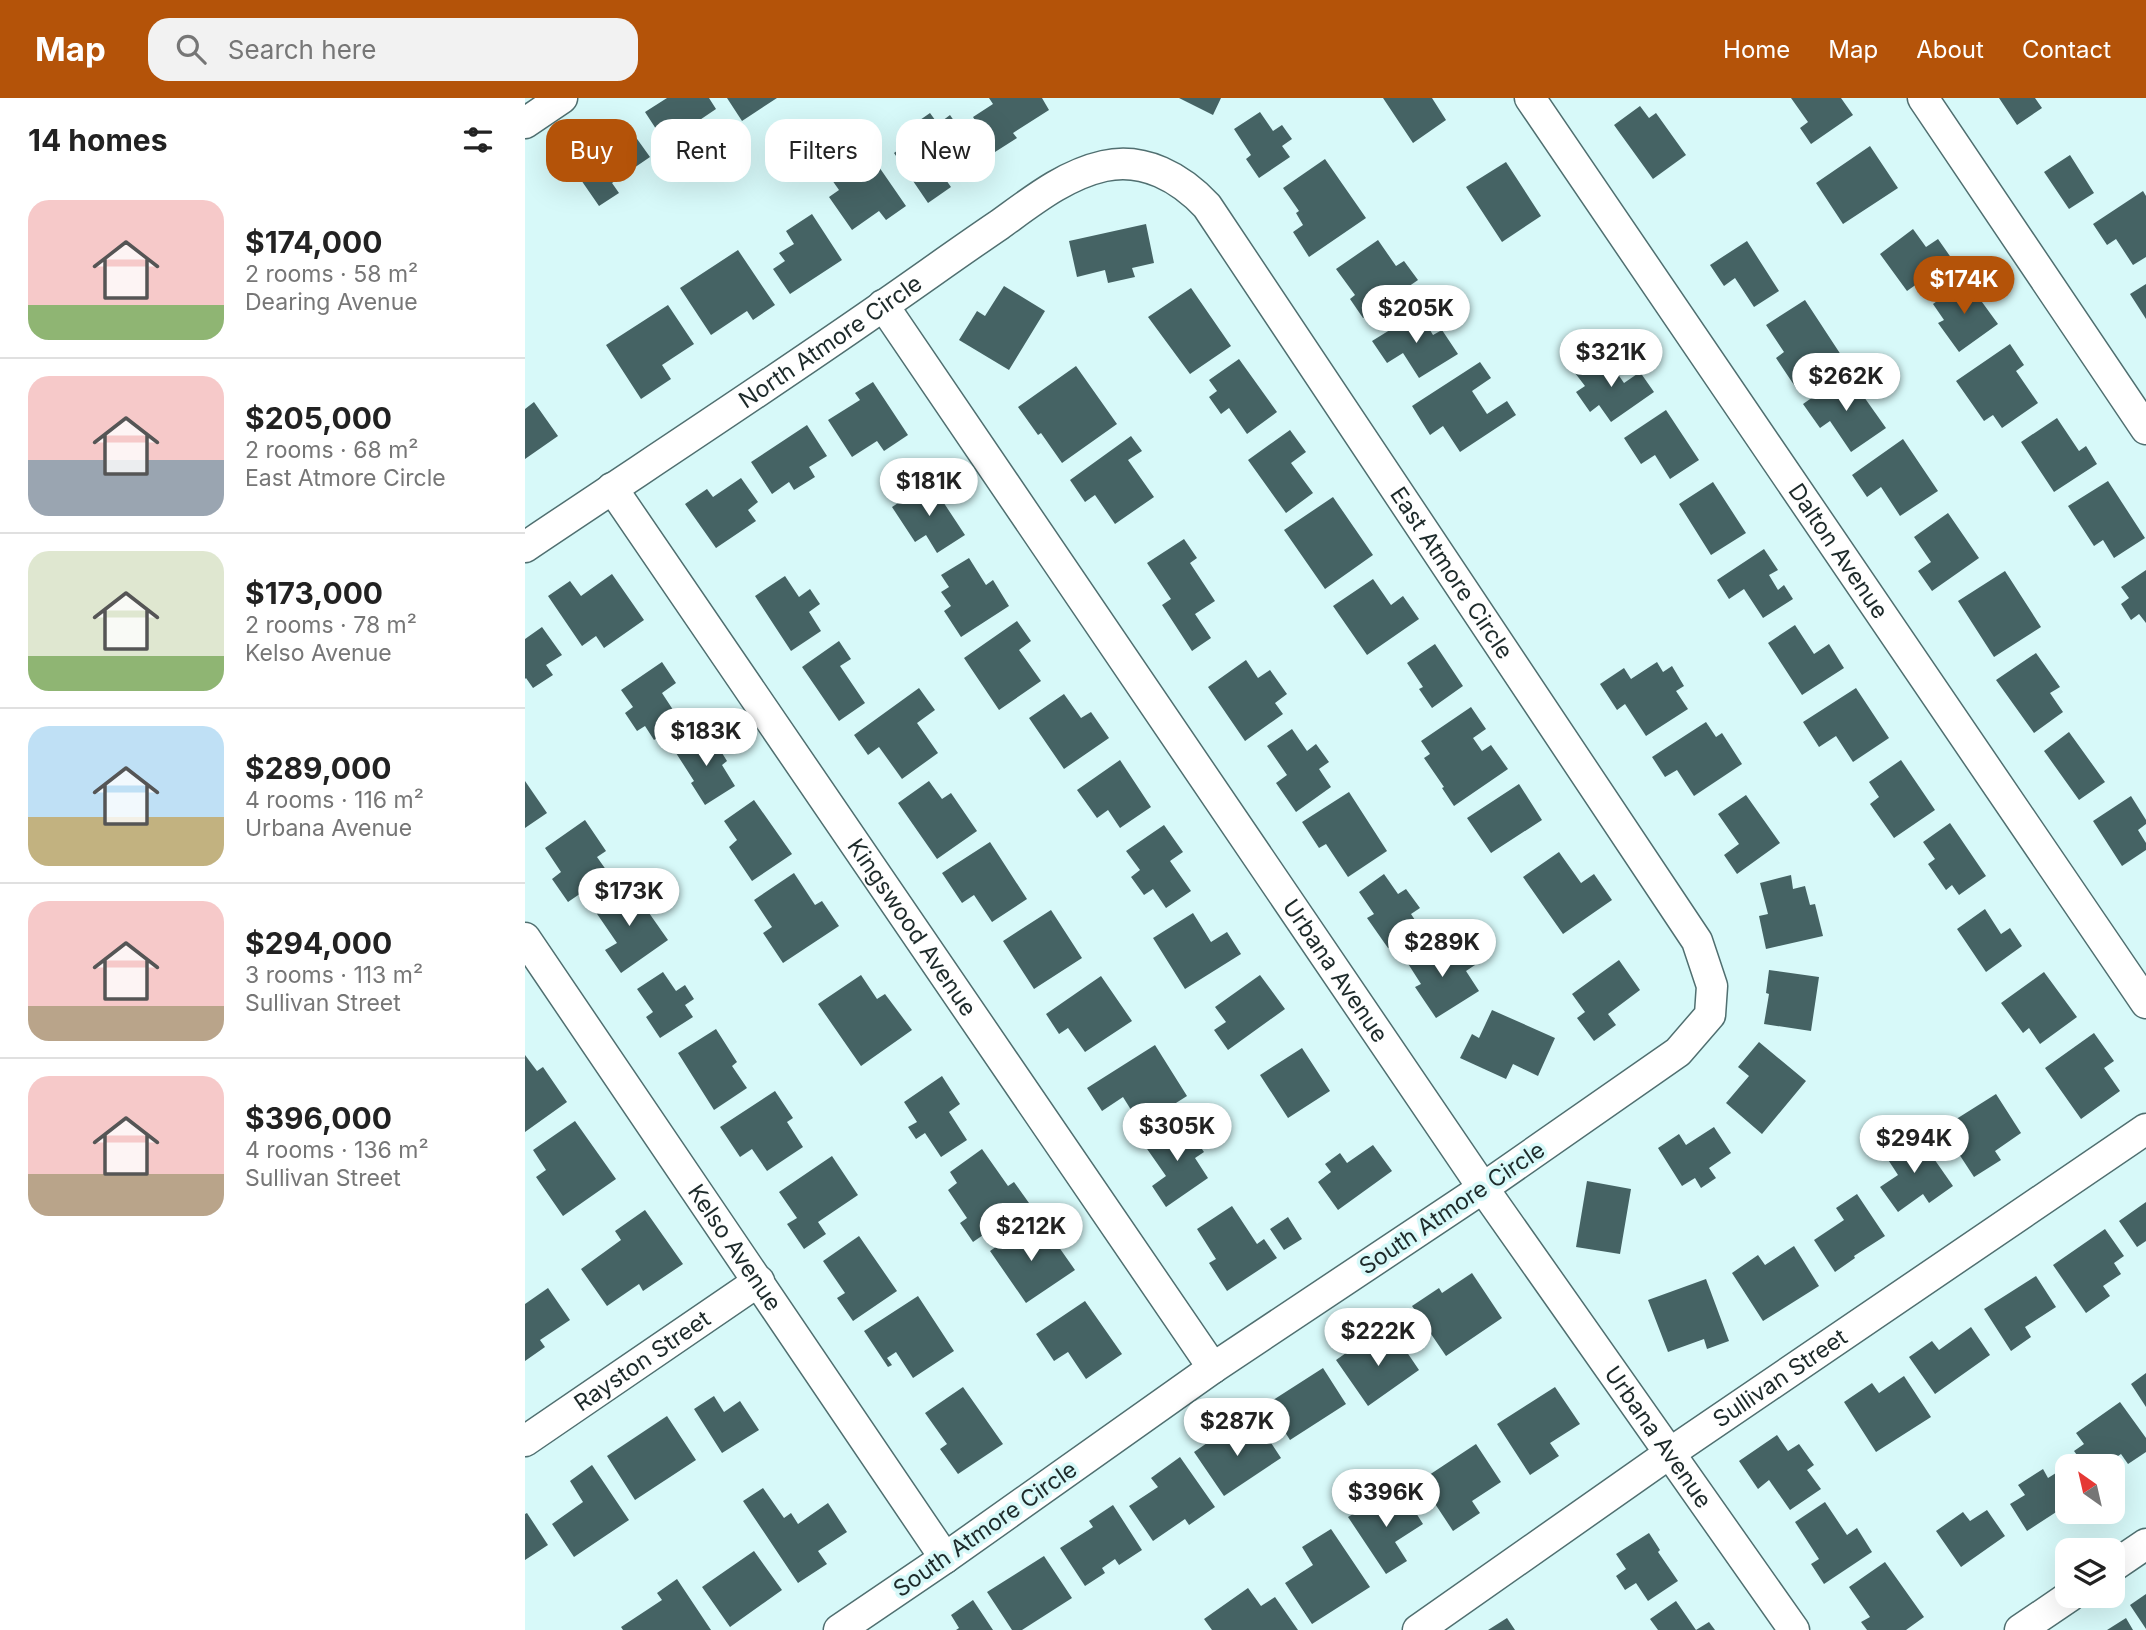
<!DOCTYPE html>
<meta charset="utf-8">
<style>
body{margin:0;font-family:Inter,sans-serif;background:#f2f2f2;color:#222;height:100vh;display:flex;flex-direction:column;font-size:26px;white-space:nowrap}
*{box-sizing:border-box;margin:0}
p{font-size:23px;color:#767676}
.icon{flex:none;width:38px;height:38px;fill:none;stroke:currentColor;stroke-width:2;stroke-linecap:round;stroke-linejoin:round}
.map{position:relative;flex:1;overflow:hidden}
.side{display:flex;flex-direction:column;background:#fff;width:525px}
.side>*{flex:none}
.hud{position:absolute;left:21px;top:21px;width:665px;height:63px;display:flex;gap:14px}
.needle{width:46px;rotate:326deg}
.controls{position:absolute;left:1530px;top:1356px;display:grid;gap:14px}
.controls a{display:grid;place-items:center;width:70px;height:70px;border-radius:14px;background:#fff;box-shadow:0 7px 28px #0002;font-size:35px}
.price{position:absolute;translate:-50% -60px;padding:0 16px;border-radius:24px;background:#fff;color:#222;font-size:23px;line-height:46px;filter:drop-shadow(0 2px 4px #0008)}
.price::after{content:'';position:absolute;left:50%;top:42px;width:21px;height:16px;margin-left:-10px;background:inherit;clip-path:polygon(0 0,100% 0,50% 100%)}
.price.current{background:#b45309;color:#fff}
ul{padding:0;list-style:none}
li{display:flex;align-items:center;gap:21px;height:175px;padding:0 28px}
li+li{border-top:2px solid #e0e0e0}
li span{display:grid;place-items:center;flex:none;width:196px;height:140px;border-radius:21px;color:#555}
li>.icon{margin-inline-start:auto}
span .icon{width:84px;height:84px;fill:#fffc;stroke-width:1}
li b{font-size:30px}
h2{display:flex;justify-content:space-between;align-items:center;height:84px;padding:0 28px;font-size:30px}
.chip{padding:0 24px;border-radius:21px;background:#fff;box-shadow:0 7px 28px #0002;font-size:24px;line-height:63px}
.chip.current{background:#b45309;color:#fff}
header{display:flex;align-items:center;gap:42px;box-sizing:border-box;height:98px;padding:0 35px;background:#b45309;color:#fff}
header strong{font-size:33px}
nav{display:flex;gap:38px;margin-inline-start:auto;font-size:24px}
.search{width:490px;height:63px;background:#f2f2f2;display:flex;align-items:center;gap:18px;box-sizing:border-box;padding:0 24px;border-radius:21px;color:#767676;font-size:26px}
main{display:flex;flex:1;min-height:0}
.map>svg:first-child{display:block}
.building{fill:#456364}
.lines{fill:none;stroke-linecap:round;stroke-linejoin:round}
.minor-casing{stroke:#506f70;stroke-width:33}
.minor{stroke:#fff;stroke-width:30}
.labels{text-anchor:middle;stroke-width:7;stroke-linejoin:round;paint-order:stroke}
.street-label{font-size:23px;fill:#1d2a2a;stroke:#d7f9f9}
</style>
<header>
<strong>Map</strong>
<div class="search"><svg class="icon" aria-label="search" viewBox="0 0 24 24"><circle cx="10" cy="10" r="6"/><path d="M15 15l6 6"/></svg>Search here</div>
<nav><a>Home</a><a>Map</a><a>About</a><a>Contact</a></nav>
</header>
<main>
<section class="side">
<h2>14 homes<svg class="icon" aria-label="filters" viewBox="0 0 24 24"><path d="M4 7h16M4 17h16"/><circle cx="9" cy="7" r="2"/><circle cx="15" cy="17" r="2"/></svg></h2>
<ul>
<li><span style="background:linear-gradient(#f6c9c9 75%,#8fb573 0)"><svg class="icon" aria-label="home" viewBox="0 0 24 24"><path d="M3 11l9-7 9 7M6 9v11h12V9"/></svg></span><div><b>$174,000</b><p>2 rooms · 58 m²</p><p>Dearing Avenue</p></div></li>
<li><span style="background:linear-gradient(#f6c9c9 60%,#9aa5b1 0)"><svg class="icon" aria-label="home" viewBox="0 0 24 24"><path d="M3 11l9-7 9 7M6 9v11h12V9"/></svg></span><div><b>$205,000</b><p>2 rooms · 68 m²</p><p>East Atmore Circle</p></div></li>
<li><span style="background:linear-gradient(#dfe7d0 75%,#8fb573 0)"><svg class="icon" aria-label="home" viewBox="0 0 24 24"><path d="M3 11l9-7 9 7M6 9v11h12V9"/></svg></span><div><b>$173,000</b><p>2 rooms · 78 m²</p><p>Kelso Avenue</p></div></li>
<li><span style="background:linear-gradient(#bfe0f5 65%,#c2b280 0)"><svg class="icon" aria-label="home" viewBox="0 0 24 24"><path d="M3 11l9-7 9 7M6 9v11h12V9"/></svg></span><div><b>$289,000</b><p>4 rooms · 116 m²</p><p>Urbana Avenue</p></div></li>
<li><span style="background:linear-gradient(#f6c9c9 75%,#b9a48a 0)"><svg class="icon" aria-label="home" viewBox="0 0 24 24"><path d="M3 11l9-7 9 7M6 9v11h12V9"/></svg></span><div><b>$294,000</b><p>3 rooms · 113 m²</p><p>Sullivan Street</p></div></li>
<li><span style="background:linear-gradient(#f6c9c9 70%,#b9a48a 0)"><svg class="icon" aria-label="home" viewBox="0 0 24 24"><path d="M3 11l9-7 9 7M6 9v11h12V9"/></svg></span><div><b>$396,000</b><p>4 rooms · 136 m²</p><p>Sullivan Street</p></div></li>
</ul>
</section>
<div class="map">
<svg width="1621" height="1532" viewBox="0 0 1621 1532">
<rect width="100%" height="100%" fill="#d7f9f9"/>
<!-- building -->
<path class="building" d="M142,0h42l7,11 -34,23 6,9 -17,11 -26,-40z
M202,0h50l-35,23z
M464,0h53l7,12 -36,23 4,5 -22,14 -22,-35 20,-13z
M654,0h42l-8,17z
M858,0h49l14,22 -33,23z
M1266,0h50l12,17 -42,29 -11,-16 8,-6z
M1474,0h36l7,10 -25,17z
M1115,8l9,12 7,-5 30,42 -33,24 -39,-54z
M735,14l13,19 9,-6 10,14 -10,7 8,11 -31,21 -13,-19 5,-4 -17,-26z
M405,15l8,11 12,-9 22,32 -33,23 12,17 -23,16 -34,-50 22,-16 -6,-10z
M100,24l25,35 -38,26 7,10 -20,13 -29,-42 21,-15 5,8 18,-13 -7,-10z
M1345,48l28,42 -55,36 -27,-41z
M1545,57l24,38 -25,16 -25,-37z
M800,61l41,59 -57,39 -16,-25 10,-7 -7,-12 3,-2 -16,-23z
M981,64l35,54 -39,26 -36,-55z
M352,66l29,42 -20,14 -7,-9 -27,19 -23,-33 10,-7 -7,-10 15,-10 7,10z
M1618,93l3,5v61l-13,8 -17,-26 -9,6 -14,-21z
M287,116l30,46 -52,34 -17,-25 12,-8 -6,-8 15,-9 -8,-13z
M621,126l8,39 -22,5 3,9 -27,6 -3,-13 -28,7 -8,-36z
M1388,131l13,18 12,-8 14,20 -45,32 -27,-37z
M853,142l18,26 8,-5 14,19 -55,38 -13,-19 5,-4 -19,-26z
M1222,143l32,50 -25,16 -19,-29 -11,8 -14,-21z
M213,152l37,55 -22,15 -6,-9 -36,24 -31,-47z
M1441,182l32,44 -39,28 -21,-29 6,-3 -11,-16z
M1621,186v35l-16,-25z
M479,188l41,25 -36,59 -50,-30 18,-29 8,5z
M666,190l40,58 -41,28 -42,-57z
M1280,202l38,58 -47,30 -20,-30 8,-6 -18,-27z
M143,207l26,39 -32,21 9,14 -30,20 -35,-54z
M894,214l14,23 9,-5 16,24 -39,24 -16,-25 -16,10 -15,-22z
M1485,246l14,21 -8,6 22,32 -36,25 -9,-13 -9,6 -28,-40z
M1079,256l20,29 16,-11 14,20 -43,30 -12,-17 -9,7 -14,-20 9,-6 -10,-13z
M714,261l38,53 -30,22 -18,-26 -8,6 -12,-17 8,-6 -8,-11z
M955,264l11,16 -19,13 15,23 20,-13 9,14 -56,37 -17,-26 -13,9 -18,-29z
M551,268l41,58 -55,39 -21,-30 -3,2 -20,-28z
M1322,275l39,55 -35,24 -21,-31 -10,7 -17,-24z
M348,284l35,53 -24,16 -7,-10 -25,16 -24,-37 32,-20 -5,-7z
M9,304l24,34 -33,23v-50z
M1141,312l33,50 -29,19 -15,-24 -14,9 -17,-26z
M1532,320l22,33 7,-5 11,18 -43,28 -33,-50z
M282,327l20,31 -18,11 6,10 -21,13 -5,-8 -17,12 -21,-32z
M765,332l16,22 -15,11 22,30 -27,20 -38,-53z
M606,338l11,15 -14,9 26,37 -39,27 -20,-29 -10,7 -15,-22z
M1378,341l35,52 -38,25 -19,-29 -14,10 -15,-22z
M216,380l17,24 -10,8 8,11 -40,27 -31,-44 22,-15 6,8z
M1583,383l37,57 -31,20 -11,-18 -9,6 -26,-40z
M405,384l35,53 -28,18 -11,-18 -11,7 -23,-35z
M1188,384l33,51 -35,22 -32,-51z
M808,399l40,58 -48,34 -41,-59z
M1423,415l31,45 -47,33 -14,-20 13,-9 -17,-25z
M659,441l13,19 -7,5 25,38 -20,13 16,24 -19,13 -30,-46 9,-6 -24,-36z
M1239,451l14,21 -9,5 9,15 6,-5 9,14 -30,19 -19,-29 -15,10 -12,-19z
M444,460l17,27 7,-5 16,26 -48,31 -17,-26 7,-5 -10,-14 8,-5 -8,-12z
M1621,472v53l-7,-9 -8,6 -10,-16 8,-6 -8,-11z
M1480,473l36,56 -47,30 -36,-56z
M87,476l32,46 -40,28 -8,-12 -14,10 -34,-50 22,-15 11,15z
M260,478l14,21 11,-8 10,15 -11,8 12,19 -30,20 -36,-55z
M848,481l18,26 12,-9 16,23 -52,36 -34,-49z
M492,523l14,20 -12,9 22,31 -42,29 -35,-52z
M1270,527l19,29 15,-10 15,24 -42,27 -34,-52z
M17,529l20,28 -16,10 7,10 -20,13 -7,-10 -1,1v-40z
M314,543l12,18 -11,7 25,37 -26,18 -37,-54z
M910,546l28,42 -31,22 -13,-19 4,-2 -16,-24z
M1511,555l24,34 -10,6 13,19 -29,21 -38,-53z
M721,562l12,18 12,-8 17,24 -12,9 8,11 -38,27 -37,-54z
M137,564l14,21 -14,10 19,29 -27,18 -9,-14 -8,5 -12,-18 8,-6 -12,-17z
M1132,564l6,10 9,-6 12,20 -8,5 12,18 -42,27 -21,-32 -8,6 -17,-26 24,-16 7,11z
M394,590l16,22 -18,13 21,30 -36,26 -23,-32 -11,8 -14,-20z
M1331,590l33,50 -36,24 -17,-26 -17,11 -16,-25z
M539,596l17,24 10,-6 18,26 -45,31 -35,-51z
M946,609l15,22 -13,9 9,13 9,-6 17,24 -54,37 -12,-18 2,-1 -20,-29 6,-4 -9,-13z
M1181,624l10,15 6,-4 20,31 -48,32 -17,-26 -12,7 -13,-20z
M767,631l15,22 9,-7 13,18 -10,7 12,18 -35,25 -20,-29 11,-8 -20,-29z
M184,634l18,29 -5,4 13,21 -30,19 -14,-22 3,-2 -18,-28z
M1544,634l36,50 -26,18 -35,-49z
M595,662l31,47 -31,21 -12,-18 -11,8 -20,-28z
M1376,662l34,50 -41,28 -24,-34 9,-7 -10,-15z
M0,683l22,32 -22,15z
M404,683l13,18 9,-6 26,38 -40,28 -39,-56z
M994,686l23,36 -51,33 -24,-35z
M824,694l38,59 -39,26 -22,-33 -7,4 -17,-26z
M1221,697l34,48 -43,31 -13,-19 15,-11 -21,-30z
M1606,698l15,24v4l-8,6 8,13v7l-24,16 -29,-45z
M229,702l38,54 -40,27 -23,-34 8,-7 -13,-19z
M60,722l21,31 -9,6 12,17 -41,28 -16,-23 9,-7 -16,-24z
M1425,725l36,53 -27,19 -7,-10 -6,5 -18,-26 7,-5 -12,-17z
M639,727l19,27 -13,9 21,30 -25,17 -13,-19 -9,6 -13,-18 9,-7 -14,-19z
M465,744l37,57 -35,23 -18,-27 -12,8 -20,-30z
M1034,754l22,31 13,-9 18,26 -49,34 -40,-57z
M269,775l21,32 7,-4 17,25 -56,37 -20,-30 9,-6 -18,-27z
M859,776l14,20 8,-5 14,19 -9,6 8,12 -31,22 -21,-30 7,-4 -15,-22z
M1266,777l2,14 12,-3 5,19 5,-1 8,32 -57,13 -7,-33 9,-2 -8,-31z
M103,785l40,57 -47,33 -16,-23 12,-7 -24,-35z
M1460,811l16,25 9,-6 12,18 -36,26 -29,-43z
M526,812l31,48 -48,31 -31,-48z
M668,815l18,29 16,-10 14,22 -56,35 -32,-51z
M909,842l15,24 18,-11 8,12 -9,6 13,20 -43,27 -21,-31 6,-3 -16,-25z
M1094,862l21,30 -32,24 8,11 -22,16 -17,-23 8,-6 -13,-18z
M1244,872l50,7 -8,54 -47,-7 5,-30 -3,-1z
M138,874l13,19 9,-6 9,14 -9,6 8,12 -33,21 -14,-21 7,-5 -16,-23z
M1519,874l33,45 -37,27 -11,-16 -6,5 -22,-30z
M336,877l16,24 8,-5 27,36 -51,36 -43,-62z
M735,877l25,34 -57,41 -14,-20 12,-8 -11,-15z
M576,878l31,45 -47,31 -17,-24 -9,6 -13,-20z
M967,912l63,28 -17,38 -25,-12 -7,15 -46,-21 12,-24 7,4z
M191,931l21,33 -5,4 15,22 -33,22 -36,-57z
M1569,935l20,28 -10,7 16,23 -39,28 -36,-51z
M1234,944l47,39 -44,53 -36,-31 23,-27 -11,-9z
M630,947l32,51 -41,26 -8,-12 -5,3 -10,-16 -21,14 -15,-23z
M777,950l28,43 -42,27 -28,-43z
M0,957l12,16 6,-4 24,35 -42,30z
M417,978l18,28 -11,8 18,28 -26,17 -16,-24 -9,6 -8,-12 9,-5 -13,-20z
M250,993l18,27 -6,4 16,25 -36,24 -15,-22 -12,8 -20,-30z
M1471,996l25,39 -26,18 6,9 -27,17 -32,-49z
M657,1022l22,32 -9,6 13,20 -42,29 -14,-21 14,-10 -21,-30z
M50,1023l41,58 -53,37 -27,-39 10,-7 -13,-20z
M1189,1029l17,26 -22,15 7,10 -15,10 -6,-10 -13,8 -24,-38 21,-14 7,11z
M1391,1035l37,53 -24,17 -6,-9 -25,18 -18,-25 18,-12 -13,-20z
M848,1047l19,26 -54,39 -20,-28 13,-10 -6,-8 15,-11 7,10z
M457,1051l26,37 6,-4 15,21 -56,39 -13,-19 7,-5 -19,-28 9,-7 -7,-11z
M307,1058l26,39 -40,27 8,12 -22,15 -17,-25 10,-6 -18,-26z
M1062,1083l44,8 -11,65 -44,-7z
M1332,1096l28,42 -31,20 1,2 -20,14 -21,-32 30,-20 -8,-12z
M1621,1104v39l-9,6 -18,-26z
M707,1108l25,38 7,-5 13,19 -50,33 -18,-28 7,-4 -19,-30z
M120,1112l38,54 -40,27 -4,-7 -32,22 -26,-37 40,-29 -6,-9z
M763,1119l14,22 -18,11 -14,-21z
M504,1126l18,25 9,-6 19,27 -49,33 -36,-52z
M1580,1131l19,27 -10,7 7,11 -18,12 7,10 -24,17 -33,-48z
M334,1138l38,55 -44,30 -16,-23 8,-5 -22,-32z
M1269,1148l25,40 -56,35 -31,-48 26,-18 7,10z
M947,1175l30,45 -56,38 -34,-50 27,-18 3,5z
M1511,1178l20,31 -31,20 6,10 -20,14 -27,-42z
M1181,1181l23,62 -22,8 -3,-10 -36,13 -20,-52z
M23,1190l22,32 -30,20 5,7 -20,14v-57z
M393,1198l36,55 -41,27 -17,-26 -9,6 5,7 -4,2 -24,-36z
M560,1203l37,53 -36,25 -18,-27 -14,9 -18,-27z
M1446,1229l19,28 -55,39 -26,-37 23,-16 7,9z
M869,1235l25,37 -51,36 -32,-46 27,-19 6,9z
M798,1270l23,36 -56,36 -23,-36z
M1621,1275v34l-15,-23z
M1379,1278l27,41 -55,35 -32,-50 28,-19 7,10z
M438,1289l40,57 -45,30 -18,-25 7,-5 -22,-31z
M1030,1289l25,37 -30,19 9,13 -29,19 -33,-51z
M189,1298l10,16 16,-11 19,29 -37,23 -28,-44z
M1595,1304l26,36v14l-18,12 -7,-10 -18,12h-18l-11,-15 10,-7 -8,-11z
M142,1318l29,44 -61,40 -28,-44z
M733,1325l23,35 -57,38 -30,-44 29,-20 7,10z
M1252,1337l11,16 11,-7 15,21 -7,5 14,19 -31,21 -21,-30 -11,9 -19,-28z
M951,1346l25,38 -29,19 8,12 -27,18 -33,-50z
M655,1359l35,50 -26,18 -4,-6 -32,22 -24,-35 29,-19 -7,-9z
M67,1367l37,55 -55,37 -22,-33 31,-22 -13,-21z
M1542,1368v39l-40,26 -17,-27 15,-9 -7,-10 25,-16 5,9z
M238,1390l21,30 7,-5 7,11 30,-21 19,29 -29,19 9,13 -29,19 -55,-82z
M858,1397l8,12 15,-10 17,27 -28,18 12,19 -21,13 -38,-57z
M1300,1404l22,33 10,-7 15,24 -48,32 -13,-20 8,-5 -24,-37z
M588,1407l29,45 -23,15 -4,-6 -13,9 3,5 -20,13 -25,-38 33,-21 -4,-6z
M1462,1412l18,26 -44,31 -25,-36 27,-19 7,9z
M2,1415l21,32 -23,15v-46z
M806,1431l39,58 -58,37 -27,-41 28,-18 -11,-18z
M1124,1435l11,17 -2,2 20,29 -30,20 -12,-18 -11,7 -9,-14 10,-7 -10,-15z
M229,1453l28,39 -52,37 -28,-40z
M519,1458l28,42 -50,32h-10l-25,-38z
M1360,1464l39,55 -18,13h-39l-6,-8 9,-5 -21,-30z
M152,1481l34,51h-88l-2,-3 41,-27 -5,-7z
M723,1490l13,18 14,-9 23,33h-86l-8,-11z
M1621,1496v35l-16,-24z
M448,1502l20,30h-37l3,-2 -8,-13z
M1151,1503l20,29 13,-8 6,8h-57l-8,-11z
M982,1520l8,12h-27z
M1601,1520l7,12h-26z"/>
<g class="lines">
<defs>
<g id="minor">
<path id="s1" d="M1005,0l616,905"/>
<path d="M1398,0l223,331"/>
<path d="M0,25l37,-25"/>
<path id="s2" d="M358,207l600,883 311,442"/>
<path id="s3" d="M87,390l601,880"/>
<path id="s4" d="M0,449c122,-82 245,-162 365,-246 36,-25 72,-51 109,-76 32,-23 65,-50 105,-59 40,-9 77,12 103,40l490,735 15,45 -2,29 -32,37 -195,136 -270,180 -268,190 -106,72"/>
<path id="s5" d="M0,840l420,620"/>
<path id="s6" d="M0,1343l234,-160"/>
<path d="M1587,1469l34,-23"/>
<path id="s7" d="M893,1532l252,-177 476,-324"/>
<path d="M1495,1532l50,-34"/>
</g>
</defs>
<!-- minor casing -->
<use href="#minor" class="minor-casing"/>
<!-- minor -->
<use href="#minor" class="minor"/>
</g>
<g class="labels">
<!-- street labels -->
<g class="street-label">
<text dy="8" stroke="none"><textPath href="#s4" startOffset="368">North Atmore Circle</textPath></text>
<text dy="8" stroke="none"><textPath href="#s1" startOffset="548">Dalton Avenue</textPath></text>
<text dy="8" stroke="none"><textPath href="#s4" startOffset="1251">East Atmore Circle</textPath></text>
<text dy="8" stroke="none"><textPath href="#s3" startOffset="532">Kingswood Avenue</textPath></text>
<text dy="8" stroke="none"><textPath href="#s2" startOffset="805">Urbana Avenue</textPath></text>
<text transform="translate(927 1110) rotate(-34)" y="8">South Atmore Circle</text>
<text dy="8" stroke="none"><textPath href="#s5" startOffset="374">Kelso Avenue</textPath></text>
<text dy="8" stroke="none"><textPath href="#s6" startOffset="142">Rayston Street</textPath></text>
<text dy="8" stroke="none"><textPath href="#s7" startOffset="441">Sullivan Street</textPath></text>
<text dy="8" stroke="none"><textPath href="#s2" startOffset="1372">Urbana Avenue</textPath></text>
<text transform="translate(460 1431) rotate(-35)" y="8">South Atmore Circle</text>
</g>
</g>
</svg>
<div class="controls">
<a><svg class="needle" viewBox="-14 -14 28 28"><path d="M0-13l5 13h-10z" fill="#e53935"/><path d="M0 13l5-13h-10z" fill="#767676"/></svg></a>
<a><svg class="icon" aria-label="layers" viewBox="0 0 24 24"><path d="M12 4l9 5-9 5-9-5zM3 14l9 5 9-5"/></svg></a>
</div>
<b class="price current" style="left:1439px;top:218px">$174K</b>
<b class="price" style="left:891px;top:247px">$205K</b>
<b class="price" style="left:1086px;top:291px">$321K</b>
<b class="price" style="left:1321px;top:315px">$262K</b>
<b class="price" style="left:404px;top:420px">$181K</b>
<b class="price" style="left:181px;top:670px">$183K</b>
<b class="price" style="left:104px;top:830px">$173K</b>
<b class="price" style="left:917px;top:881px">$289K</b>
<b class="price" style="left:652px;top:1065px">$305K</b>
<b class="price" style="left:1389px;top:1077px">$294K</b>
<b class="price" style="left:506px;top:1165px">$212K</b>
<b class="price" style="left:853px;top:1270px">$222K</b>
<b class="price" style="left:712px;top:1360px">$287K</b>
<b class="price" style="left:861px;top:1431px">$396K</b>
<div class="hud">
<a class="chip current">Buy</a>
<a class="chip">Rent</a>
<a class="chip">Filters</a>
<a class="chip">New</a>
</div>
</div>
</main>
